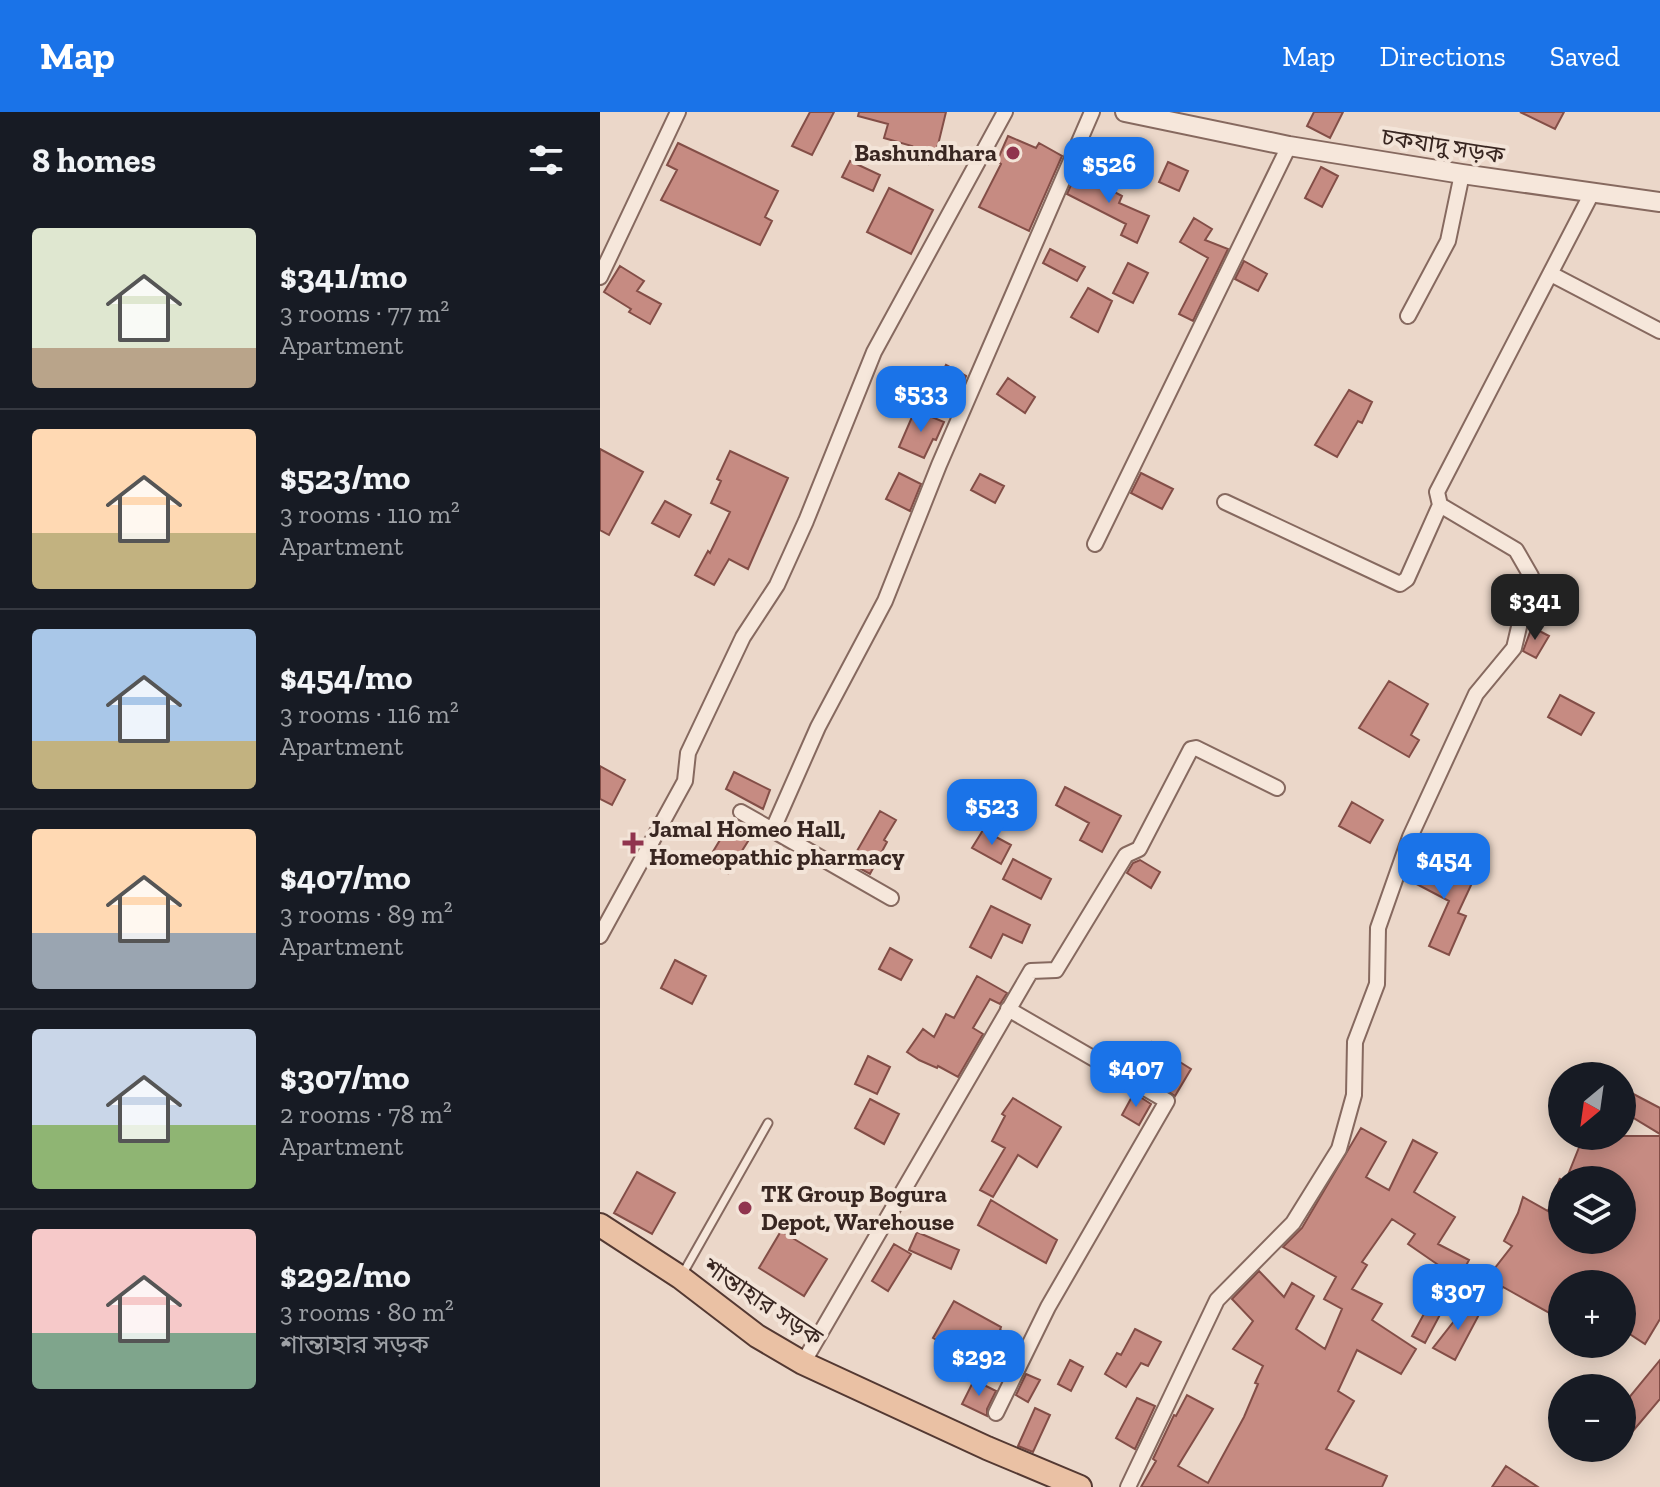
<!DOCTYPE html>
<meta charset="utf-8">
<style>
body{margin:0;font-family:"Zilla Slab","Noto Sans Bengali",serif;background:#242831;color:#f1f3f6;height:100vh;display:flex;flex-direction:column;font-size:30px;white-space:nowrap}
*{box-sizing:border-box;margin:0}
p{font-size:26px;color:#9ea1a6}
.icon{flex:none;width:44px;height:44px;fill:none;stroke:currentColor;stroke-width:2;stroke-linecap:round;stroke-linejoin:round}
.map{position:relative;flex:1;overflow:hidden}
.drawer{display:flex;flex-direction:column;background:#171b24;width:600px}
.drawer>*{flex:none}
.needle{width:52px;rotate:209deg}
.controls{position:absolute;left:948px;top:950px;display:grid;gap:16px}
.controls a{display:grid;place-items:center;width:88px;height:88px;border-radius:50%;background:#171b24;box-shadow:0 4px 20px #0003;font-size:40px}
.price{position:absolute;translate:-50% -68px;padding:0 18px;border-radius:16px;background:#1a73e8;color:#fff;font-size:26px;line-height:52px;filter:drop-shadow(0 2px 4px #0008)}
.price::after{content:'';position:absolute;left:50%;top:48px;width:24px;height:18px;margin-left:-12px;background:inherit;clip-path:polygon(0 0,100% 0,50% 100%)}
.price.current{background:#222;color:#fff}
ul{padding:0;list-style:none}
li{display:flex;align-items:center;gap:24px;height:200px;padding:0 32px}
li+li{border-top:2px solid #363941}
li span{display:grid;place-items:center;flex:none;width:224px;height:160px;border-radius:8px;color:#555}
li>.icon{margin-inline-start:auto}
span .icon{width:96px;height:96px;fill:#fffc;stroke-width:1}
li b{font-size:34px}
h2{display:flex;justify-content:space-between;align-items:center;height:96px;padding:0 32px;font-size:34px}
header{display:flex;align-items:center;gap:48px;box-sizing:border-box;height:112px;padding:0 40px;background:#1a73e8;color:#fff}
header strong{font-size:38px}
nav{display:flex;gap:44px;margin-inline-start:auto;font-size:28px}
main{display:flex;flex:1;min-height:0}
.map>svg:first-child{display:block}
.building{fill:#c68b82;stroke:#834e47;stroke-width:2}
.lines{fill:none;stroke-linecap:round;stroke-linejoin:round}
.service-casing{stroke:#86695f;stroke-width:11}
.minor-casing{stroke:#86695f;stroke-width:18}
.tertiary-casing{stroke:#86695f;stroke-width:22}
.primary-casing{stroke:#543932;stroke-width:26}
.service{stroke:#f6e7db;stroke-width:7}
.minor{stroke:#f6e7db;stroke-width:14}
.tertiary{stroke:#f6e7db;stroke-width:18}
.primary{stroke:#eac1a4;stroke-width:22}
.poi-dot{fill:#90344e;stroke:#f3e4d8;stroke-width:3}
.labels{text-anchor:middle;stroke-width:8;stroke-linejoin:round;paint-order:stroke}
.street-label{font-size:24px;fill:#382621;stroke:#f3e4d8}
.poi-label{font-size:24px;font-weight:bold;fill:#382621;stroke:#f3e4d8;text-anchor:start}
</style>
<header>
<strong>Map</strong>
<nav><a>Map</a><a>Directions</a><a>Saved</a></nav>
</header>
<main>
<section class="drawer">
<h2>8 homes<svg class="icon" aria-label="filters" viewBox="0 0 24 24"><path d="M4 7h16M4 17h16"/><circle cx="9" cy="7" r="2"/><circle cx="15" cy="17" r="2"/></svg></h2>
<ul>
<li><span style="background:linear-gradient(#dfe7d0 75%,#b9a48a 0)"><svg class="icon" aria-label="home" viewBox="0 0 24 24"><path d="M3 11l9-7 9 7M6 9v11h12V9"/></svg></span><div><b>$341/mo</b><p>3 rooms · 77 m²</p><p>Apartment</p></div></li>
<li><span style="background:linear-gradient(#ffd9b3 65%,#c2b280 0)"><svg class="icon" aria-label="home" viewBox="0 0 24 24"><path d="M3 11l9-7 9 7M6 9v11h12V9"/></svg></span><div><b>$523/mo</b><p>3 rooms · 110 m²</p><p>Apartment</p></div></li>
<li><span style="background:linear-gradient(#a9c7e8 70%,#c2b280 0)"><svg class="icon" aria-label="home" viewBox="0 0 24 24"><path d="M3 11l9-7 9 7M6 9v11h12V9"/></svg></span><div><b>$454/mo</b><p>3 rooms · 116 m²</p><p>Apartment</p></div></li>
<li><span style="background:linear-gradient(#ffd9b3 65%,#9aa5b1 0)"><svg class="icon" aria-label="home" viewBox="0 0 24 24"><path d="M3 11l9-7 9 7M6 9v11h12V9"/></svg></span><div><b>$407/mo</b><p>3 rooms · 89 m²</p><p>Apartment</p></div></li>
<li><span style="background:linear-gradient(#c9d6e8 60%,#8fb573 0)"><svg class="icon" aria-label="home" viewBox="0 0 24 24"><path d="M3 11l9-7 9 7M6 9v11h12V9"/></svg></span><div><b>$307/mo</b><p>2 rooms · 78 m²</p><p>Apartment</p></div></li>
<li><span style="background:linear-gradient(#f6c9c9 65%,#7fa58c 0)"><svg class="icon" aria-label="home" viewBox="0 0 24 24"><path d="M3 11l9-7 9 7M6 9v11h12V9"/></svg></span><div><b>$292/mo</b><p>3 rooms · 80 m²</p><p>শান্তাহার সড়ক</p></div></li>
</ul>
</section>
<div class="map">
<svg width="1060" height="1375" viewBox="0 0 1060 1375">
<rect width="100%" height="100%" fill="#ebd7c9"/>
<!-- building -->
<path class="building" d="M210,0h24l-22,43 -20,-9z
M259,0h87l-8,33 -10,19 -20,-11 4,-7 -28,-8 4,-14 -30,-8z
M714,0h29l-13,26 -23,-12z
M920,0h44l-9,17z
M408,24l28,12 3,-5 23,13 -33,75 -50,-24 22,-43 -4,-3z
M78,31l100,48 -13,26 7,4 -12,24 -99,-45 16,-30 -10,-5z
M250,49l30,14 -7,16 -31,-14z
M568,50l20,9 -9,20 -20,-9z
M721,55l17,9 -16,31 -17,-9z
M477,60l45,24 -3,7 30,13 -12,27 -16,-8 5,-11 -59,-30z
M289,76l44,22 -22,44 -44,-22z
M594,106l18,11 -7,11 23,9 -35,72 -14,-7 29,-56 -28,-16z
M450,137l35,18 -8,14 -34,-18z
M644,149l23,13 -9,17 -23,-12z
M528,151l20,10 -15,30 -20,-10z
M20,154l24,15 -7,10 24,13 -11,20 -21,-12 2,-3 -27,-17z
M488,176l24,13 -14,31 -27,-15z
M346,253l20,11 -8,21 -22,-12z
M408,266l27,19 -10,16 -28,-19z
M749,278l23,12 -10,21 -4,-2 -21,36 -22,-12z
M315,298l29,12 -8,18 -3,-1 -9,19 -25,-11z
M0,337l43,23 -34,63 -9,-5z
M130,339l58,27 -40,91 -19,-10 -15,26 -19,-10 13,-24 2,2 20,-41 -19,-9 10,-22 -4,-2z
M299,361l22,11 -11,27 -24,-12z
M541,361l32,16 -11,20 -31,-16z
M380,362l24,12 -9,17 -24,-13z
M65,389l26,14 -12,22 -27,-14z
M932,515l17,9 -13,22 -13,-7z
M789,569l39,23 -17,31 8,5 -10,17 -50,-29z
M960,583l34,18 -13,22 -33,-18z
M0,654l25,14 -13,25 -12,-6z
M134,660l36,18 -7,19 -37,-20z
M465,675l56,29 -19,36 -22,-12 9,-17 -33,-18z
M752,690l31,18 -13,23 -31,-17z
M280,699l16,9 -12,20 3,2 -17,32 -20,-11z
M129,713l21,13 -22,35 -20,-13z
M383,718l28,15 -10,19 -29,-16z
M819,746l27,16 2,-4 25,11 -15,32 8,3 -17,39 -20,-9 20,-45 -42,-22z
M413,747l38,20 -10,20 -38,-20z
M540,748l20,12 -9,16 -24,-15 6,-10z
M391,794l39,19 -8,18 -19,-9 -12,24 -21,-11z
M290,836l22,12 -11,20 -22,-11z
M75,848l31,16 -14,28 -31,-16z
M377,864l30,17 -7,11 -10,-5 -17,29 10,6 -25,43 -20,-11 -1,2 -18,-8 -12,-8 16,-23 11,8 12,-23 8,4z
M552,930l22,12 -2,3 19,12 -16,27 -39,-25z
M268,944l22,11 -13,27 -22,-10z
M1022,976l38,20v26l-38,-23z
M534,981l17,11 -12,21 -17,-10z
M413,986l48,29 -24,40 -19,-12 -25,42 -13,-7 25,-42 -13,-7 13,-25 -3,-2z
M270,987l29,15 -15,30 -29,-16z
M761,1016l25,14 -20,35 23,13 24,-50 24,13 -23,39 41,25 -17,27 31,16 -44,83 -13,-7 35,-65 -39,-27 7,-10 -23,-15 -30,43 5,3 -15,24 30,15 -10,16 44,29 -15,25 -44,-24 -19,41 16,10 -28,48 61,27 -5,11h-241l15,-26 -3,-2 21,-44 2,1 11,-21 26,14 -35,57 30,17 36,-66 14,-33 -3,-1 8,-17 -30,-17 20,-28 -21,-22 27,-28 25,26 8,-14 22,13 -18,33 29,20 17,-40 -18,-10 12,-22 -53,-30 19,-19z
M987,1024h73v183l-15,25 -23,-15v-45h-12l-9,-5 -3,5h-20l-9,-5 -2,5h-5v36l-59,-33 -5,6 -14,-11 28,-36 -8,-5 14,-28 5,-16 25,14 12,-33 2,62h60v-60h-56l14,-35z
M37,1060l38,21 -23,41 -38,-21z
M391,1088l66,40 -11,23 -68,-38z
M181,1119l46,28 -23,37 -45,-28z
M317,1120l42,18 -8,19 -42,-19z
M294,1132l17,10 -23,37 -16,-10z
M354,1189l47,26 -1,3 20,11 -12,25 -22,-11 -6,10 -47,-27z
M869,1190l13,7 -27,51 -22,-12z
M535,1217l26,13 -13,24 -7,-3 -15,24 -21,-13 12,-21 4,2z
M470,1248l13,7 -12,24 -13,-7z
M1060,1248v39l-38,45v-38z
M426,1262l14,6 -12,22 -12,-7z
M374,1268l22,11 -9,18v7l-25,-12z
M537,1286l18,8 -20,43 -19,-11z
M435,1296l15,7 -17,37 -15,-6z
M906,1354l32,21h-46z"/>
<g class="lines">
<defs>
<path id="service" d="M82,1163l86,-152"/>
<path id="minor" d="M951,162l109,57
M0,165l78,-165
M808,204l40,-75 14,-67
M625,390l175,82 7,-5 33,-74
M495,432l194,-398
M141,700l150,86
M173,717l45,-102 67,-126 54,-136 153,-353
M0,824l85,-155 3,-28 55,-116 34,-52 29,-64 68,-169 131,-240
M203,1251l228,-392 25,-1 70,-115 13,-6 52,-100 5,-1 81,40
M396,1301l52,-106 119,-206 -159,-92
M528,1375l89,-187 76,-77 46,-74 15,-54 1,-53 22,-58 1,-56 32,-91 66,-143 38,-46 17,-72 -15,-26 -76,-45 -3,-13 156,-301"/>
<path id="tertiary" d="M525,0l164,34 173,28 198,28"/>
<path id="primary" d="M0,1113l80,52 77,59 46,27 184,85 93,39"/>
</defs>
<!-- service casing -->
<use href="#service" class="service-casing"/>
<!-- minor casing -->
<use href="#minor" class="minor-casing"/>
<!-- tertiary casing -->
<use href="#tertiary" class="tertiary-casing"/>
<!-- primary casing -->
<use href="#primary" class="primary-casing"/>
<!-- service -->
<use href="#service" class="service"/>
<!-- minor -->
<use href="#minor" class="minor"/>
<!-- tertiary -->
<use href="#tertiary" class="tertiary"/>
<!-- primary -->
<use href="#primary" class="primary"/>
</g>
<!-- markers -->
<g class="poi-dot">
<circle cx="413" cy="41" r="8"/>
<path d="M29 719h8v8h8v8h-8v8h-8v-8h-8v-8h8z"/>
<circle cx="145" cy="1096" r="8"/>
</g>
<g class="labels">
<!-- street labels -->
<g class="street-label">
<text transform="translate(843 34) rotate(9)" y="8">চকযাদু সড়ক</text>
<text transform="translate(163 1190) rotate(34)" y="8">শান্তাহার সড়ক</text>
</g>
<!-- poi labels -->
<g class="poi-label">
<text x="397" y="49" text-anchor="end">Bashundhara</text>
<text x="49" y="725">Jamal Homeo Hall,<tspan x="49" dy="28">Homeopathic pharmacy</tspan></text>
<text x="161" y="1090">TK Group Bogura<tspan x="161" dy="28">Depot, Warehouse</tspan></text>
</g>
</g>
</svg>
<div class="controls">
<a><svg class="needle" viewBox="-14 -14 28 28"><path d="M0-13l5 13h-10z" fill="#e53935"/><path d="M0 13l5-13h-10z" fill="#9ea1a6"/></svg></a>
<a><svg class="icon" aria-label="layers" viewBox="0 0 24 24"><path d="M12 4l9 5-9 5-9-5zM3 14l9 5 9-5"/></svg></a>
<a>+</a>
<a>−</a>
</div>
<b class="price" style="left:509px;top:93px">$526</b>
<b class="price" style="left:321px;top:322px">$533</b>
<b class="price current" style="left:935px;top:530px">$341</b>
<b class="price" style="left:392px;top:735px">$523</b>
<b class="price" style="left:844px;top:789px">$454</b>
<b class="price" style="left:536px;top:997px">$407</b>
<b class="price" style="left:858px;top:1220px">$307</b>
<b class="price" style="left:379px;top:1286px">$292</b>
</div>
</main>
